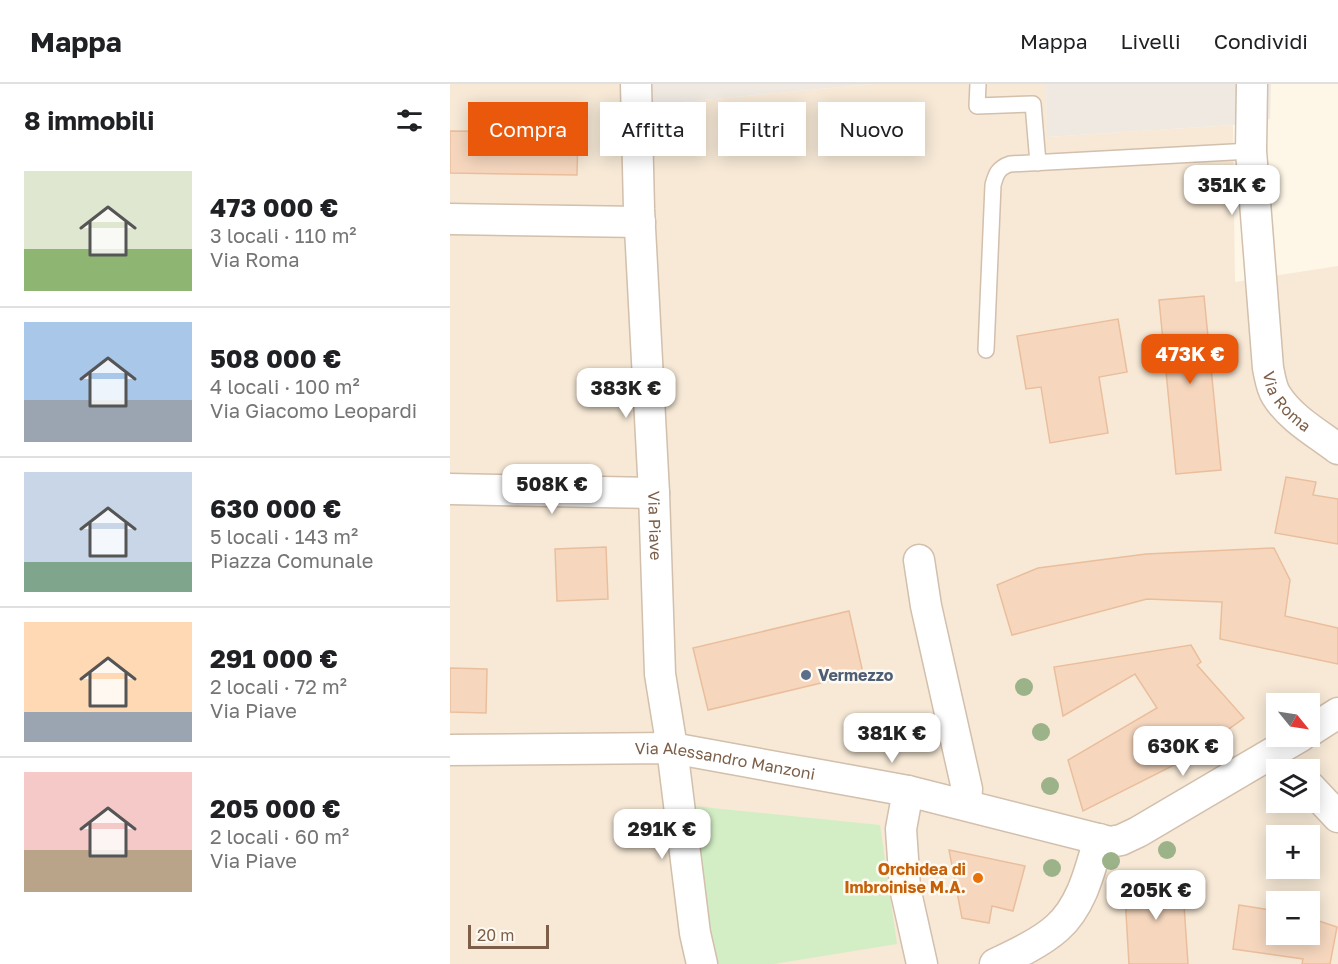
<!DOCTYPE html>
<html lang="it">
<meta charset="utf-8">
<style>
body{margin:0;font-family:"Golos Text",sans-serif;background:#f2f2f2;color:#202124;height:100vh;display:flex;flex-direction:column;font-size:22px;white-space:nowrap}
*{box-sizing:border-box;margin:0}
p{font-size:20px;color:#757577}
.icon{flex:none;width:33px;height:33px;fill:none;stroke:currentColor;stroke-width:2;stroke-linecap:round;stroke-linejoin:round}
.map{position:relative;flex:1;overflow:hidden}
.details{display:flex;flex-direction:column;background:#fff;width:450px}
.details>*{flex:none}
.top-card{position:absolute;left:18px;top:18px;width:570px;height:54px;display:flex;gap:12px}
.needle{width:39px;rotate:120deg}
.tools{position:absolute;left:816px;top:609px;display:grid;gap:12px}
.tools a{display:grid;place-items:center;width:54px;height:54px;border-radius:0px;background:#fff;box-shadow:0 3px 15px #0003;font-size:30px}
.scale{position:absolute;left:18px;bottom:15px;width:81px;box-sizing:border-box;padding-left:6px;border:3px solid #7c5e49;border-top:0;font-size:16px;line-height:21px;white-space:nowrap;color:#7c5e49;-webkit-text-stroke:4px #fffaf1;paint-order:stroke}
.price{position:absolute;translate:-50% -51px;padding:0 14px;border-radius:12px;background:#fff;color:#222;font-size:20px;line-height:39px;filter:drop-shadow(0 2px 3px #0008)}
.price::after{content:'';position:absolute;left:50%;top:36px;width:18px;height:14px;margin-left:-9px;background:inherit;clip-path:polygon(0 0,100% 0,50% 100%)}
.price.current{background:#ea580c;color:#fff}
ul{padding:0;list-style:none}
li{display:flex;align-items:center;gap:18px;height:150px;padding:0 24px}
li+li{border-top:2px solid #e0e0e0}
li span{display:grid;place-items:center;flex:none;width:168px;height:120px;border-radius:0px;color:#555}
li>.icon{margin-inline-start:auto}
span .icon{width:72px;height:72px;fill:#fffc;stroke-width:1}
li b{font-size:26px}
h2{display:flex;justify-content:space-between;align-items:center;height:72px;padding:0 24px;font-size:26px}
.chip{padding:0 21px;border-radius:0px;background:#fff;box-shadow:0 3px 15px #0003;font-size:21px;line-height:54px}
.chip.current{background:#ea580c;color:#fff}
header{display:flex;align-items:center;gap:36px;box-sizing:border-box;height:84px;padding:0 30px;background:#fff;border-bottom:2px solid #e0e0e0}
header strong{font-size:28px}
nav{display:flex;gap:33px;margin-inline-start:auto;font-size:21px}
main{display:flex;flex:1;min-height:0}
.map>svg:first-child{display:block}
.residential{fill:#f7e9d6;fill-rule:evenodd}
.industrial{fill:#efe9e2}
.green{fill:#d3eec5}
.building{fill:#f6d7be;stroke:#eabe9c;stroke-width:1.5}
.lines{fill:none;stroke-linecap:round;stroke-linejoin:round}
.service-casing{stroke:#d2bfac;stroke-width:18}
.minor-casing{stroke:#d2bfac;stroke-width:33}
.service{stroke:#fff;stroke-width:15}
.minor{stroke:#fff;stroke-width:30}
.tree{fill:#9cb38a}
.service-dot{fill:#5c6f8a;stroke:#fffaf1;stroke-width:2}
.food-dot{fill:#e8710a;stroke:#fffaf1;stroke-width:2}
.labels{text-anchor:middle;stroke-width:5;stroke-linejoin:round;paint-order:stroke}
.street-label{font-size:16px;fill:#7c5e49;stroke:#fffaf1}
.service-label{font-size:16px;font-weight:bold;fill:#4e5e75;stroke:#fffaf1;text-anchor:start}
.food-label{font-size:16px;font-weight:bold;fill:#c56008;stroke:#fffaf1;text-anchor:end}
</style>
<header>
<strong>Mappa</strong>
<nav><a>Mappa</a><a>Livelli</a><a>Condividi</a></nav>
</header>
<main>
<section class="details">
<h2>8 immobili<svg class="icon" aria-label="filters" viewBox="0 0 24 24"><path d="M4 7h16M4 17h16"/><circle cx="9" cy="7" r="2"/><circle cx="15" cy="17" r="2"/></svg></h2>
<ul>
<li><span style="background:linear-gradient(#dfe7d0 65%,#8fb573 0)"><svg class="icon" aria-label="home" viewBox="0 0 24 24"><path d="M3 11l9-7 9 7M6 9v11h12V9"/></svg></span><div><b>473 000 €</b><p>3 locali · 110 m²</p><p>Via Roma</p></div></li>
<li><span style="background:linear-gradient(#a9c7e8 65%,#9aa5b1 0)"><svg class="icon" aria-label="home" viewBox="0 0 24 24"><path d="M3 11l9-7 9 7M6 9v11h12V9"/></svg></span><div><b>508 000 €</b><p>4 locali · 100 m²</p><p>Via Giacomo Leopardi</p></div></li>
<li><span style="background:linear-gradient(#c9d6e8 75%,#7fa58c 0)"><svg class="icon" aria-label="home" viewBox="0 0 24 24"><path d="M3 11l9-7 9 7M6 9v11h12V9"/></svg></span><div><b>630 000 €</b><p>5 locali · 143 m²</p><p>Piazza Comunale</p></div></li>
<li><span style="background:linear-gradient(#ffd9b3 75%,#9aa5b1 0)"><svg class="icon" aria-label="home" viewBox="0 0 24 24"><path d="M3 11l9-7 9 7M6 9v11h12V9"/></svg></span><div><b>291 000 €</b><p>2 locali · 72 m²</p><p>Via Piave</p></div></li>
<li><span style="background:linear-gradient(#f6c9c9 65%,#b9a48a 0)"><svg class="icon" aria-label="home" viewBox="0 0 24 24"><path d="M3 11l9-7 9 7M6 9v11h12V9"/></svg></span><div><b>205 000 €</b><p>2 locali · 60 m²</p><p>Via Piave</p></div></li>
</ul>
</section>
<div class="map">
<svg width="888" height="880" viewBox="0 0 888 880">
<rect width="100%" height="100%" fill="#fef7e8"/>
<!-- residential -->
<path class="residential" d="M0,0h202l1,21 219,-21h174l1,53 186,-12 2,157 103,-16v698h-888zM826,620h34v32h-34zM826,686h34v32h-34zM826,752h34v32h-34zM826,818h34v32h-34z"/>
<!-- industrial -->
<path class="industrial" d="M202,0h220l-220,21z
M596,0h225l-1,35 -37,6 -186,12z"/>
<!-- green -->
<path class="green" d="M243,722l187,19 17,119 -123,20h-59z"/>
<!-- building -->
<path class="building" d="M0,47l128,1 -1,43 -127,-2z
M754,212l17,174 -45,4 -17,-174z
M668,235l9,53 -28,5 9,56 -58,10 -9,-56 -15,2 -9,-53z
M836,393l30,5 -3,13 25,4v45l-63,-11z
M156,463l2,52 -51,2 -2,-52z
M824,464l16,32 -5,36 53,12v36l-118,-25 2,-37 -75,-3 -135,36 -15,-50 41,-17 108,-14z
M399,527l14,62 -155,37 -15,-62z
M741,561l10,17 -4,3 47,53 -56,40 -105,53 -15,-51 89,-52 -22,-34 -72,42 -9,-49z
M0,584l37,1 -1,44 -36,-1z
M499,766l76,16 -12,45 -21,-5 -3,17 -27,-5z
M732,791l6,89h-59l-5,-85z
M789,821l37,6v23h34v-16l27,9 -7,37h-28l1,-5 -70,-10z"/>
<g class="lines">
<defs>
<path id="service" d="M528,0l-1,22 56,-2 5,59
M536,266l7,-165c3,-11 5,-17 17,-21l241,-13"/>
<g id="minor">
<path id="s1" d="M186,0l3,125 15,284 6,181 12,74 23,185 7,31"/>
<path id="s2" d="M802,0l-1,67 17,217c2,9 3,19 8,27 14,23 41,38 62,54"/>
<path d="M0,135l190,3"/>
<path d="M0,405l204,4"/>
<path d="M469,476l7,46 41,183 -1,15"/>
<path d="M860,647l28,-18"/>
<path id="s3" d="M0,666l222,-2 236,43 202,51 11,-2 17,-8 163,-96"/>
<path d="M860,703l28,30"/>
<path d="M458,707l-7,38 4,59 17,76"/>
<path d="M545,880c21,-10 45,-21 62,-36 25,-22 33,-58 42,-89"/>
</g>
</defs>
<!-- service casing -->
<use href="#service" class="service-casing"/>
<!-- minor casing -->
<use href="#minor" class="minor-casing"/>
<!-- service -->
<use href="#service" class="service"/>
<!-- minor -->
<use href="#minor" class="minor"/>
</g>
<!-- trees -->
<g class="tree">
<circle cx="574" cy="603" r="9"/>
<circle cx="591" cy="648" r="9"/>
<circle cx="600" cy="702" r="9"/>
<circle cx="717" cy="766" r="9"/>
<circle cx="661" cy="777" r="9"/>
<circle cx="602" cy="784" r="9"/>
</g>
<!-- markers -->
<circle class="service-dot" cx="356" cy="591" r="6"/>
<circle class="food-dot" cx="528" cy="794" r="6"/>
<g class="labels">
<!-- street labels -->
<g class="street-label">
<text dy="6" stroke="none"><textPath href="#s2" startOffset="324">Via Roma</textPath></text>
<text dy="6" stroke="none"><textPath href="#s1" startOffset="442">Via Piave</textPath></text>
<text dy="6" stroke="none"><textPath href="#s3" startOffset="276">Via Alessandro Manzoni</textPath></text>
</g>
<!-- service labels -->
<g class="service-label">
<text x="368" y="597">Vermezzo</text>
</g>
<!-- food labels -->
<g class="food-label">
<text x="516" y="791">Orchidea di<tspan x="516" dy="18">Imbroinise M.A.</tspan></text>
</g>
</g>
</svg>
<div class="tools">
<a><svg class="needle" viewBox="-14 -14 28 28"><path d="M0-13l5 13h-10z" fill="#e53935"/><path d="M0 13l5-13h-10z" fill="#757577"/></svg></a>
<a><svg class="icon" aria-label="layers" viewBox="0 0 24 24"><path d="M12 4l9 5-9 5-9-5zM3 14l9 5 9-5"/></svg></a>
<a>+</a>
<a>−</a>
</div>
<div class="scale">20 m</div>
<b class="price" style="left:782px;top:132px">351K €</b>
<b class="price current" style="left:740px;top:301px">473K €</b>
<b class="price" style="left:176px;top:335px">383K €</b>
<b class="price" style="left:102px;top:431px">508K €</b>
<b class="price" style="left:442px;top:680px">381K €</b>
<b class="price" style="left:733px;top:693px">630K €</b>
<b class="price" style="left:212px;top:776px">291K €</b>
<b class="price" style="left:706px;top:837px">205K €</b>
<div class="top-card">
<a class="chip current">Compra</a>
<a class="chip">Affitta</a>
<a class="chip">Filtri</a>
<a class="chip">Nuovo</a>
</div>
</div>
</main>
